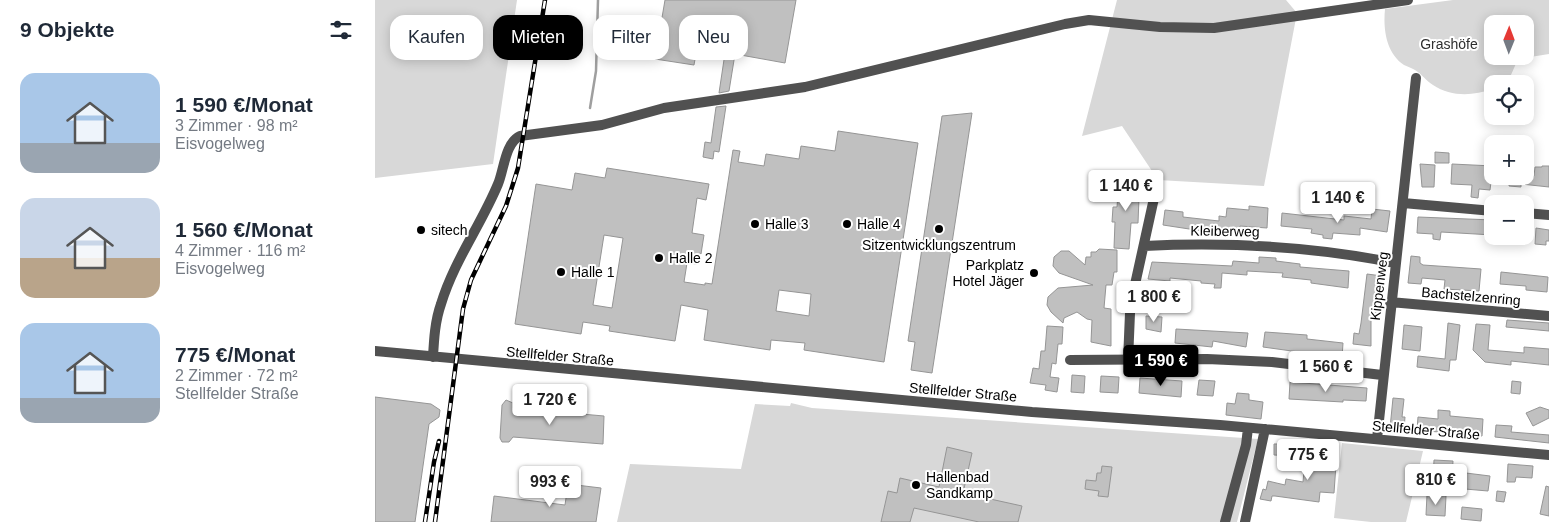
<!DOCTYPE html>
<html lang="de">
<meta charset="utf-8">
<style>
body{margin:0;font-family:Arial,sans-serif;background:#f6f6f7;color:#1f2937;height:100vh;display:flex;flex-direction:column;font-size:19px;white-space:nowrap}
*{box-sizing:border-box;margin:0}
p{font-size:16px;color:#747a83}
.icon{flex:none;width:28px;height:28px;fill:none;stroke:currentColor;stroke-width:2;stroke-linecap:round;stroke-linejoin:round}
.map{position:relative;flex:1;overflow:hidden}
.details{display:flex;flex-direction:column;background:#fff;width:375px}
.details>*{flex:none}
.top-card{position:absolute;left:15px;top:15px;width:475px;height:45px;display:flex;gap:10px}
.needle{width:32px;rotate:1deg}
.controls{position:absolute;left:1109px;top:15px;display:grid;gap:10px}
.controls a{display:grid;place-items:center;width:50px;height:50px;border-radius:10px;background:#fff;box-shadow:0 2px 12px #0003;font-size:25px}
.price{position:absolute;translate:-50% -42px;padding:0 11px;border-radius:5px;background:#fff;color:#222;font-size:16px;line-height:32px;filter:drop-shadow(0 1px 2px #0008)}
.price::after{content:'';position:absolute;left:50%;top:30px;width:15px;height:11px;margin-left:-8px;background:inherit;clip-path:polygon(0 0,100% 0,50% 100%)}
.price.on{background:#000;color:#fff}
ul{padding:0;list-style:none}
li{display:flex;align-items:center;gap:15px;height:125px;padding:0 20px}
li span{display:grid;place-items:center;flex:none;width:140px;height:100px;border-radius:15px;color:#555}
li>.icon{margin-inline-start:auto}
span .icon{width:60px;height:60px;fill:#fffc;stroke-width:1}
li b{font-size:21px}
h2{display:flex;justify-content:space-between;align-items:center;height:60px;padding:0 20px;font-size:21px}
.chip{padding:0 18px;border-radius:15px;background:#fff;box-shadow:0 2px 12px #0003;font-size:18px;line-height:45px}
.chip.on{background:#000;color:#fff}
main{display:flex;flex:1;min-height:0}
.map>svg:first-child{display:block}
.green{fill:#d8d8d8;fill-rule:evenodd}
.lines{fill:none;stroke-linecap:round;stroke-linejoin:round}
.stream{stroke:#9f9f9f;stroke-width:2.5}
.building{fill:#c0c0c0;stroke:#959595;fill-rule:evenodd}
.minor{stroke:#515151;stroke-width:10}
.rail-casing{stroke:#000;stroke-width:4.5}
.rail{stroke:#fff;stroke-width:2.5;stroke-dasharray:8;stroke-linecap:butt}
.poi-dot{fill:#000;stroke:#fff;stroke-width:2}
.labels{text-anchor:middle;stroke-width:4;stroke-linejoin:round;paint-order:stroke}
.park-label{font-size:14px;fill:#2f2f2f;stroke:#fff}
.poi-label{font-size:14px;fill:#000;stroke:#fff;text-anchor:start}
.street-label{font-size:14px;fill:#000;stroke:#fff}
</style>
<main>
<section class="details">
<h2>9 Objekte<svg class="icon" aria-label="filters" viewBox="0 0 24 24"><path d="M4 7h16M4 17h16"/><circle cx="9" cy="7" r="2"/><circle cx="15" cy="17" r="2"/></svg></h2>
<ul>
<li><span style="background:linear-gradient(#a9c7e8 70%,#9aa5b1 0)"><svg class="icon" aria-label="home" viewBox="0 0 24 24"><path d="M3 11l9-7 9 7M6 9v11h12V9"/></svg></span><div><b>1 590 €/Monat</b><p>3 Zimmer · 98 m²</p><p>Eisvogelweg</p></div></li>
<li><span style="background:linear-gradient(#c9d6e8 60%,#b9a48a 0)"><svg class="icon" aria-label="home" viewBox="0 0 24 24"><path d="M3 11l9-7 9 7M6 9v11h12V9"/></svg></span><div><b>1 560 €/Monat</b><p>4 Zimmer · 116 m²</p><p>Eisvogelweg</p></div></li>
<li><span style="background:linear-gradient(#a9c7e8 75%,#9aa5b1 0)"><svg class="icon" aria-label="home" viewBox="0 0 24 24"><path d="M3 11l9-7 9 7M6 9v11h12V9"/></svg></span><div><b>775 €/Monat</b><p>2 Zimmer · 72 m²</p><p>Stellfelder Straße</p></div></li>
</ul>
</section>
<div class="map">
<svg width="1174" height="522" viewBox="0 0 1174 522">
<rect width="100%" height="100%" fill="#fff"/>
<!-- green -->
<path class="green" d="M0,0h142l-24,164 -118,14z
M742,0h169l11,13 -33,173 -106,-6 -36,-54 -40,10z
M1078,0h96v54l-31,5 -11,25h-14l-1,5c-19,7 -41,8 -59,-4 -7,-4 -11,-11 -18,-15 -3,-2 -7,-3 -11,-5 -18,-12 -21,-36 -19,-56zM1118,24h32v32h-32z
M416,403l21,5 446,31 -21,83h-620l13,-58 111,5 14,-65 35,2z
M967,443l81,8 -17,71h-35l-37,-4z"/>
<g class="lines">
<!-- stream -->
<path class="stream" d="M215,108l6,-37 2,-71"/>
</g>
<!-- building -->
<path class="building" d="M290,0h131l-11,63 -50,-9 -6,37 -10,2 6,-40 -28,-5 -3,17 -39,-6z
M351,106l-7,46 -5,-1 -1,8 -10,-2 2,-15 6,1 5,-36z
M597,113l-40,260 -21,-3 4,-28 -7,-1 34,-225z
M463,131l80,12 -34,219 -80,-12 1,-7 -34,-3 -1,10 -66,-10 4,-30 -27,-5 -6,36 -66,-10 1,-5 -27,-4 -2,12 -66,-10 21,-140 36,6 3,-17 30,5 2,-10 102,16 -3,16 -9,-2 -5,35 12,2 -3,19 -2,-1 -2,11 -10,-1 -3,19 21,3v-2l7,1 21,-134 7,1 -2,11 26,4 2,-12 33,5 2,-13 34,5zM229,235l19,3 -11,70 -19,-3zM404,290l32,4 -2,22 -33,-5z
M1060,152l14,1v10h-14z
M1045,164l15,1 -1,22h-12z
M1077,164l41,2 -3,24 -11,-1 -1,9 -7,-1 1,-12 -21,-1z
M1167,166h7v21l-28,-3v3l-12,-1 1,-10h24l1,-9h7z
M744,181l25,2 -1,14h-4l-1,26h-7l-2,26 -15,-1 1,-26h-3l1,-15h4z
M874,206l19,2 -1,20 -27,-2 -1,7 -9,-1v-3l-21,-2v5l-46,-7 2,-15 18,2v5l36,4v-5l7,1 1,-9 22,2z
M997,209l18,2 -3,21 -27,-4v7l-27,-2 -1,6 -9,-1v-3l-12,-2 1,-4 -31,-3 1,-13 62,7v-4l27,3z
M1043,217l75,3v15l-52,-3 -1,8 -7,-1v-5l-16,-1z
M1161,228l13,2v11h-3v4l-11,-1z
M724,249l18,1v22h-3l-2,13h-6l-2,23 7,1v37l-20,-4 1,-22 -5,-1 -10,-7 -13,6 -1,5 -12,-11 -4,-7 1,-8 10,-9 35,-3 -34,-12 -6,-7 1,-9 7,-6h8l16,14 1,-8h5v-5h5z
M1036,256l9,1v6l3,2 58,4 -2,22 -35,-2 1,-9 -23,-2 -1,6 -13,-1z
M884,257l17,1v3l24,3v3l49,4 -1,17 -37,-5v-3l-29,-3 1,-4 -36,-2v4l-25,-2 -1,15h-7l1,-4 -14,-1v-2l-31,-3v3l-22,-2 4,-17 80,4 1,-5 26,2z
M1126,272l47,5 -1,15 -21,-2v-4l-26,-2z
M992,274l15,2 -2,21h-4v19h-5v30l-18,-2 1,-11 5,1 2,-11z
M771,316l16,1 -1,15 -15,-3z
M1132,320l42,3v8l-43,-4z
M1073,323l12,2 -4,35h-6l-1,11 -32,-4 1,-11 27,3z
M1101,324l14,1 -2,25 36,3v-6l25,2v16l-38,-4v4l-26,-3 -12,-12z
M1029,325l18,2 -2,24 -18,-2z
M672,326l16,1 -1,17h-4l-2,20 -4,-1 -2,14 9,1 -2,14 -12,-2 1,-5 -16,-2 3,-15 6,1 2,-18h4z
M801,329l72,4 -2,14 -33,-6 -1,6 -37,-4z
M890,332l42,3v4l36,4 -1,15 -79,-11z
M697,375l13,1 -1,17 -13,-1z
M726,376l18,1 -1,16 -18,-1z
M765,378l42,3 -1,16 -42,-4z
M824,380l16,1 -2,15 -16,-1z
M1137,381l9,1 -1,12 -9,-1z
M915,382l77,6 -1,13 -23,-1v2l-54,-3z
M862,393l12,1v6l14,2 -2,17 -35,-4 1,-12 8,1z
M0,397l56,7 9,6 -1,7 -10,7 -14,98h-40z
M1018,398l11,1 -2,18h3l-1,12 -14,-1z
M131,400l7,3v5l91,8 -1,28 -90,-7 -4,5h-7l-2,-4 2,-33z
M1165,407l9,3v8l-16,8 -7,-13z
M1063,410l12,1v5l33,3 -1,17 -65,-6 1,-13 20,2z
M1121,425l16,1 -1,6 38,3v8l-54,-6z
M905,442h8l-1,7h9l-1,7 -21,-1v-11h6z
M572,447l25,6 -9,40 59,13 -4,16h-39l-65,-14 -4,14h-29l7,-31 9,2 3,-15 39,9z
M951,449l11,1 -3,43 -14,-1 -1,10 -44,-6h-3l-1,5 -11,-2 3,-10 3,1 2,-9 17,4 1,-6 17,3 2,-22h6v-2l14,1z
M1059,460l19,1 -1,20 -19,-1z
M1133,464l25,2 -1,12 -16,-1 -1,5h-8z
M727,466l10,1 -4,30 -10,-1 1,-5 -14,-2 1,-9 10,1 1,-8h4z
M1091,473l24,3 -2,15 -23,-2z
M193,484l33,4 -5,34h-105l3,-26 71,9z
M1171,486l3,1v29l-9,-2z
M1122,491l9,1 -2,10 -8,-1z
M1052,495l19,1 -1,20 -19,-1z
M1087,507l20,2 -1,12 -20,-2z"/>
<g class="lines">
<!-- minor -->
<path class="minor" d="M1028,203l90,8
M1150,213l24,2
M769,246c85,-4 168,0 251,17
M1015,302l159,14
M0,351l657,61 188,13 329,30
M58,357c1,-18 2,-36 8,-53 13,-43 40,-79 57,-120 6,-14 7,-41 22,-48l82,-11 62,-17 141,-21 260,-63 24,-4 71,7 54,1 194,-28
M695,360l137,-1 65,3 110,13
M753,361l2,-48 4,-24 24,-109
M1002,439l39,-361
M850,522l21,-77 2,-17
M870,522l20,-93"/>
<defs>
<path id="rail" d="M50,522l9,-60 5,-21
M60,522l28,-213 8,-29 35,-74 12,-38 27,-168"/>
</defs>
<!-- rail casing -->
<use href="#rail" class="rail-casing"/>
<!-- rail -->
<use href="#rail" class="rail"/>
</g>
<!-- markers -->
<g class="poi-dot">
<circle cx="380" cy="224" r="5"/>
<circle cx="472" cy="224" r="5"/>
<circle cx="564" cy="229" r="5"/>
<circle cx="46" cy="230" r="5"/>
<circle cx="284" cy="258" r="5"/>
<circle cx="186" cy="272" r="5"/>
<circle cx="659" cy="273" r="5"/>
<circle cx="541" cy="485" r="5"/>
</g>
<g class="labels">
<!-- park labels -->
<g class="park-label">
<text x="1074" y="49">Grashöfe</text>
</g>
<!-- poi labels -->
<g class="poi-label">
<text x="390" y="229">Halle 3</text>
<text x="482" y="229">Halle 4</text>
<text x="56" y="235">sitech</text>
<text x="564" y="250" text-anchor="middle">Sitzentwicklungszentrum</text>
<text x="294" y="263">Halle 2</text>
<text x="649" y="270" text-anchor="end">Parkplatz<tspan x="649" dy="16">Hotel Jäger</tspan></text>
<text x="196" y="277">Halle 1</text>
<text x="551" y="482">Hallenbad<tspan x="551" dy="16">Sandkamp</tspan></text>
</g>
<!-- street labels -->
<g class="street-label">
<text transform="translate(850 231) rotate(1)" y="5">Kleiberweg</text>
<text transform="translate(1004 286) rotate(-83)" y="5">Kippenweg</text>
<text transform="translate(1096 296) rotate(5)" y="5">Bachstelzenring</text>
<text transform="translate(185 356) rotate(5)" y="5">Stellfelder Straße</text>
<text transform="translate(588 392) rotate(5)" y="5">Stellfelder Straße</text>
<text transform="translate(1051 430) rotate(5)" y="5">Stellfelder Straße</text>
</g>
</g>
</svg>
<div class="controls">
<a><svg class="needle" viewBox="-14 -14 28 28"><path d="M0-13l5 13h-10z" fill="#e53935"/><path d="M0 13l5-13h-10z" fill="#747a83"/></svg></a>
<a><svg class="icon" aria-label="locate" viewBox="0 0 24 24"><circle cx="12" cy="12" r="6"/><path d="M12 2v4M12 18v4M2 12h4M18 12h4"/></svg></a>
<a>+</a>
<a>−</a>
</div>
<b class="price" style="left:751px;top:212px">1 140 €</b>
<b class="price" style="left:963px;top:224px">1 140 €</b>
<b class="price" style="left:779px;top:323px">1 800 €</b>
<b class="price on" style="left:786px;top:387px">1 590 €</b>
<b class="price" style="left:951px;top:393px">1 560 €</b>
<b class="price" style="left:175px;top:426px">1 720 €</b>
<b class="price" style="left:933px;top:481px">775 €</b>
<b class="price" style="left:1061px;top:506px">810 €</b>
<b class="price" style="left:175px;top:508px">993 €</b>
<div class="top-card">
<a class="chip">Kaufen</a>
<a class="chip on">Mieten</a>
<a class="chip">Filter</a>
<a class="chip">Neu</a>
</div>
</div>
</main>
